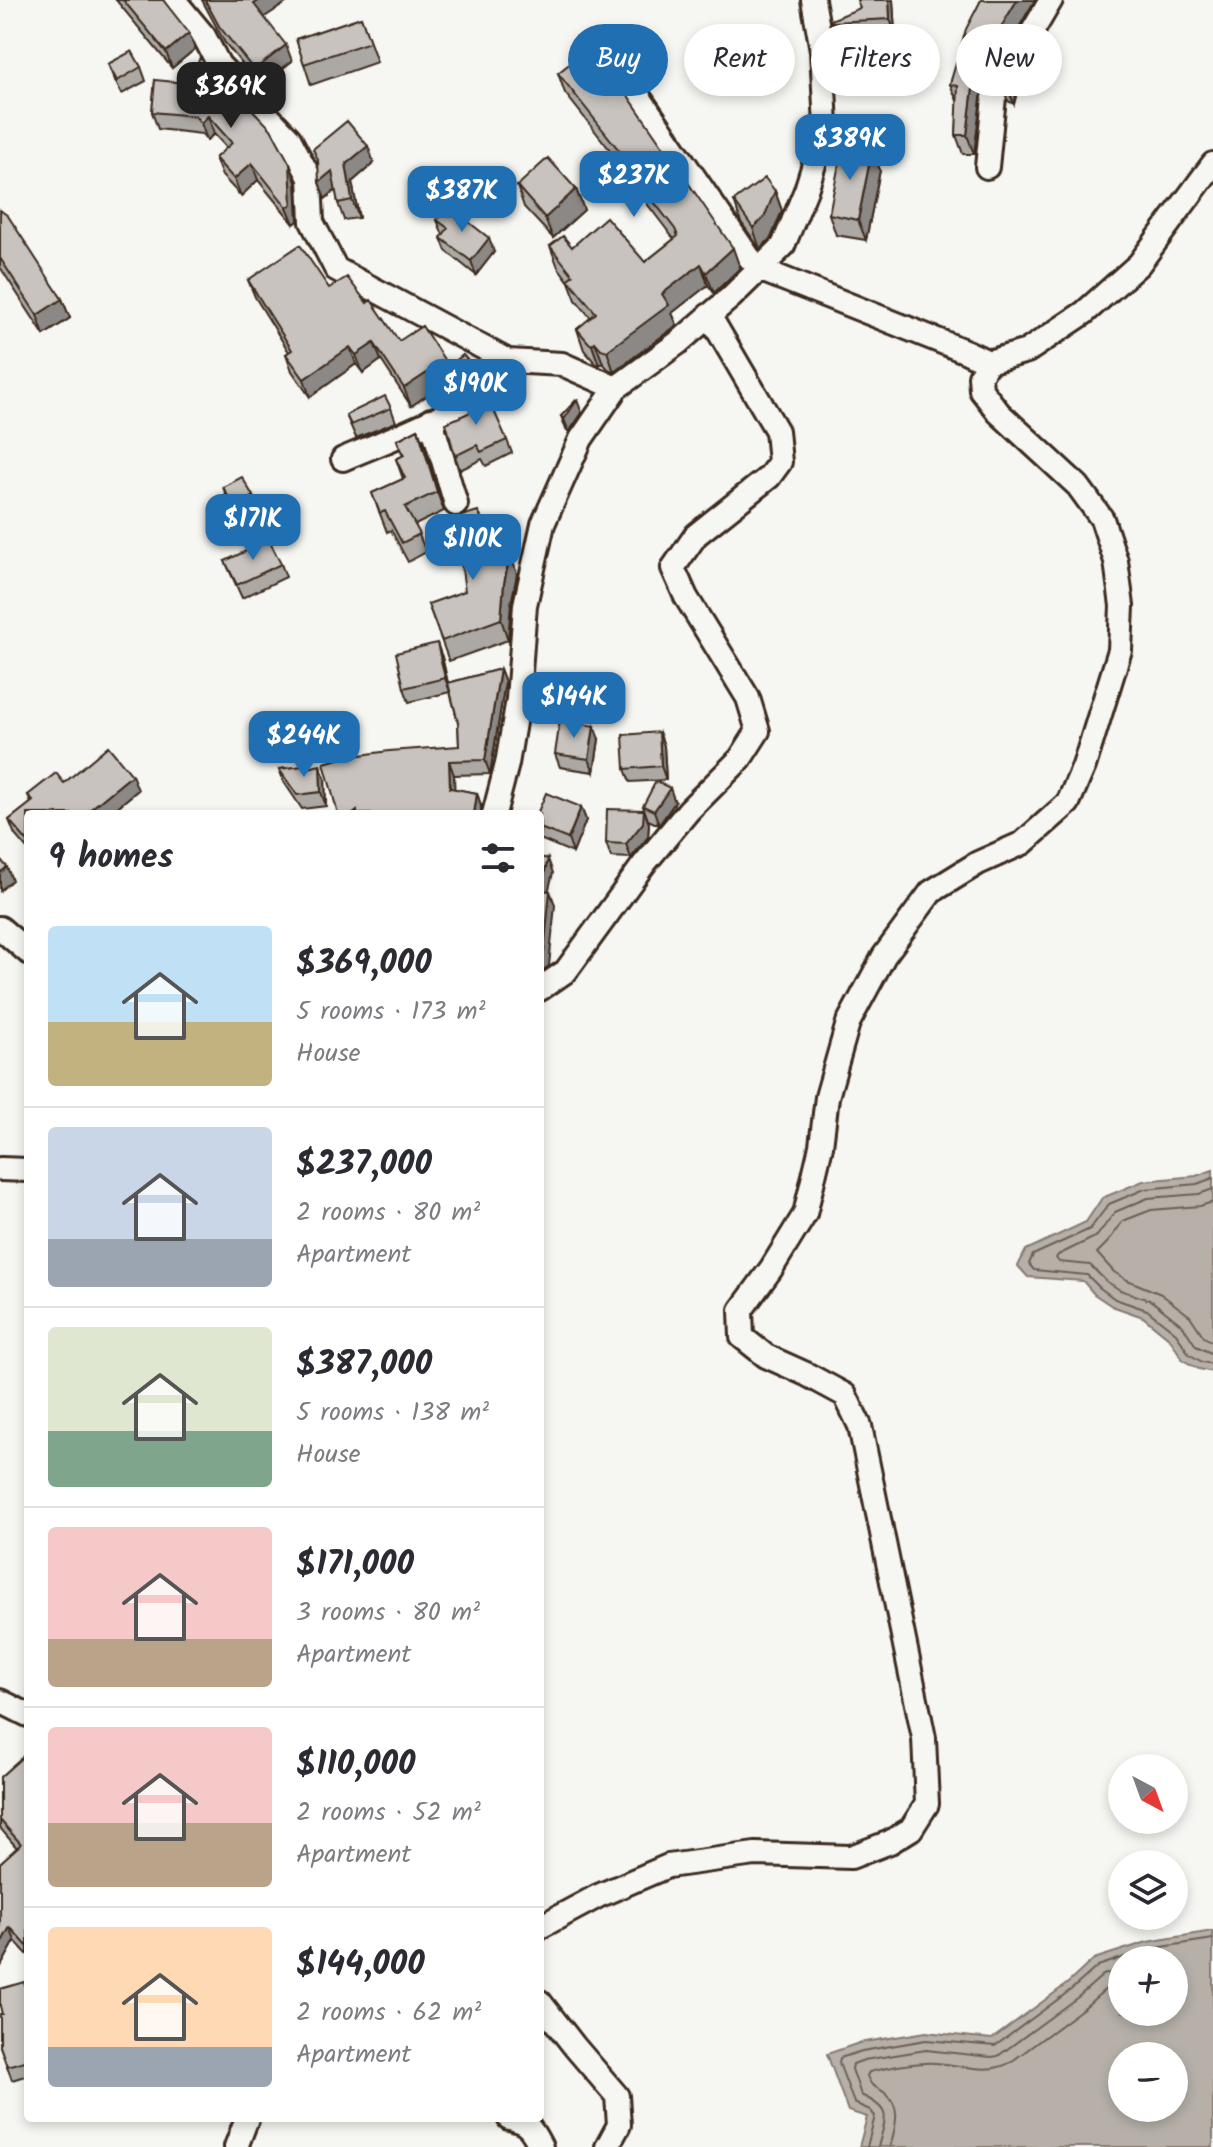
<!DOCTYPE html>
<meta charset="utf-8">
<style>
body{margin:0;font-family:Kalam,sans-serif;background:#f7f7f7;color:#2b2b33;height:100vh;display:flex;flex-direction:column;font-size:30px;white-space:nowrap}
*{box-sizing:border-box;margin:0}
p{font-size:26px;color:#7c7c81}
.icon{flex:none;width:44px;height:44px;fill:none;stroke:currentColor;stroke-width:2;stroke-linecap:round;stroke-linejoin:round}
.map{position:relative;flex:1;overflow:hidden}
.details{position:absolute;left:24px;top:810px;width:520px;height:1312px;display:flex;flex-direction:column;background:#fff;border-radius:8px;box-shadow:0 4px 12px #0003}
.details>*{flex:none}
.hud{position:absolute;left:568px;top:24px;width:524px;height:72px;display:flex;gap:16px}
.needle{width:52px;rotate:139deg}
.tools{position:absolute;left:1108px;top:1754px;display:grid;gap:16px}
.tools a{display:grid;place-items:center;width:80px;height:80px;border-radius:50%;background:#fff;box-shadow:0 4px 12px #0003;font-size:40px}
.price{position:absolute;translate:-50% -68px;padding:0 18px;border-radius:16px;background:#1f6fb2;color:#fff;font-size:26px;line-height:52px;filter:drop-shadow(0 2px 4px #0008)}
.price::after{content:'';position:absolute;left:50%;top:48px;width:24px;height:18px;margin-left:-12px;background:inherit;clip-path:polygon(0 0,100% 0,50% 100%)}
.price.current{background:#222;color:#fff}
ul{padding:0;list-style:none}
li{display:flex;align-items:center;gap:24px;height:200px;padding:0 24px}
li+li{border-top:2px solid #e1e1e2}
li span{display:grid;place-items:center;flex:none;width:224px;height:160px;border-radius:8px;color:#555}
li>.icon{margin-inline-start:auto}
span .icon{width:96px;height:96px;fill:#fffc;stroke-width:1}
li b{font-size:34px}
h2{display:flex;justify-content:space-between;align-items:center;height:96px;padding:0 24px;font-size:34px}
.pill{padding:0 28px;border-radius:36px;background:#fff;box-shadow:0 4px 12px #0003;font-size:28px;line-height:72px}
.pill.current{background:#1f6fb2;color:#fff}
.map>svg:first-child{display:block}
.water{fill:#b6b0a9;stroke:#857a71;stroke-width:2;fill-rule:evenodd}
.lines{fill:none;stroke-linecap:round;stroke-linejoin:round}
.shore{stroke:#6c6056;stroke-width:2}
.minor-casing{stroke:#3b2a1e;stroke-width:28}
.minor{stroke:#f6f6f2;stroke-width:22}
.wall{fill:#aca8a3;stroke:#3b2a1e;stroke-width:2}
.shaded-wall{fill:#8c8885;stroke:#3b2a1e;stroke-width:2}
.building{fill:#c8c3be;stroke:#3b2a1e;stroke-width:2}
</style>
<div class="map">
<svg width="1213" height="2147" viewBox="0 0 1213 2147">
<rect width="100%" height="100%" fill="#f6f6f2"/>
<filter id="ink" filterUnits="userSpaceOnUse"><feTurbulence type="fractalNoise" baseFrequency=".0125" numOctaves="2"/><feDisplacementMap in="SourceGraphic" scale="16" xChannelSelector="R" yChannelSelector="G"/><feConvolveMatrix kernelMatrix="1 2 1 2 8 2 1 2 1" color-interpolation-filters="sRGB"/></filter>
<g filter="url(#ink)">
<!-- water -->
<path class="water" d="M1213,1170v202l-14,-3 -16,-9 -13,-21 -27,-22 -31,-11 -18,-12 -11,-13 -55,-4 -10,-11 8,-16 60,-28 16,-24 41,-17 53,-5z
M1213,1931v216h-354l8,-30 -19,-6 -21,-57 32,-11 67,-11 66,7 76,-56 26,-24 53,-17zM1122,1960h52v52h-52zM1122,2056h52v52h-52z"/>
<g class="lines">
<!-- shore -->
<path class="shore" d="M1213,1178l-16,6 -52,5 -36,15 -19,25 -57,26 -4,9 5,6 53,5 13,13 15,11 32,11 29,23 13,21 13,8 11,2
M1213,1189l-14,5 -51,4 -33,14 -18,24 -39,19 -2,3 3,4 31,3 16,16 14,9 32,11 31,25 13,20 17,8
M1213,1202l-13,4 -49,4 -28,11 -15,21 -11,11 17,19 11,7 36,15 29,22 14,21 9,5
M867,2147l8,-31 -5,-6 -16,-7 -15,-40 1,-5 22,-7 64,-11 69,6 77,-57 26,-23 51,-17 64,-10
M878,2147c8,-30 15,-37 -17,-52l-9,-26 1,-5 11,-4 62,-10 65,7 7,-1 80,-59 25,-22 19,-6
M890,2147c5,-19 13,-40 -5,-54 -10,-8 -13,-4 -18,-17l2,-4c17,-4 37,-8 55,-9 28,-3 61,15 87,-1l74,-55 24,-21 13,-5"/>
<defs>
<path id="minor" d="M174,0l30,36 15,29 70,73 21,40 2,44 24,47 172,92 54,3 54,24
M628,81l120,175 11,13 208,83 21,10
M987,167l7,-70 57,-97
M431,420l25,84
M343,459c50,-22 138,-50 165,-98
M494,814l13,-50 11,-65 7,-94 18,-81 38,-85 35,-51 63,-46 52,-45 52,-51 23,-56 20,-64 -4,-76 -9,-50
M0,928l28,24
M540,989l26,-18 78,-107 45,-54 51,-51 18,-28 -10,-33 -62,-101 -13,-29 23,-33 73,-58 11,-15 -3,-31 -68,-116
M0,1169l28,1
M0,1701l28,14
M540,1927l58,-31 70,-30 87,-12 96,3 39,-15 21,-13 16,-25 -3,-66 -64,-312 -15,-31 -39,-21 -40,-18 -24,-19 -1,-27 30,-41 34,-55 16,-68 6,-49 21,-74 36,-67 47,-64 47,-29 45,-20 45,-40 16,-37 36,-116 2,-44 -6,-45 -14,-42 -24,-33 -79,-73 -18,-23 -1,-14 8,-14 39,-11 57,-38 55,-49 74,-100
M540,2002l35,45 42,49 2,29 -12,22
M509,2118c20,4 23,12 32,29
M236,2147l11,-29"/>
</defs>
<!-- minor casing -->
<use href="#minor" class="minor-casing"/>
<!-- minor -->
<use href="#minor" class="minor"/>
</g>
<!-- wall -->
<path class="wall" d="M116,0h47l32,49 -23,19z
M202,0h86l-24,17 28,44 -32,25 -35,-43z
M893,0l2,33 -58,3 -6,-16z
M981,0h54l-53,90 -8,64h-11l-7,-19 2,-32 -8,-19z
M361,17l16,45 -66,23 -15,-46z
M610,52l8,20 -3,6 125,190 -26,25 -6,-8 -36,28 5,12 -63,47 -6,-3 -5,-6 -4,2 -3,-1 -12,-14 -7,-21 14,-11 -15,-18 -7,-18 -11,-15 -8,-21 22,1 73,15 29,-23 -26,-34 -4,-12 -79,-100 -7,-20 39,-14z
M108,64l33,3 5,14 -24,13 -9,-17z
M197,66l12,4 2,7 -12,-4z
M155,80l135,84 6,18 2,39 -4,3 -36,-44 -17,16 -19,-20 -7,-18 12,-10 -13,-14 -7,6 -5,-6 -44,-5 -6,-17z
M1020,80l-6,24 -6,-3 -8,-20z
M872,150l8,20 -14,70 -30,-5 -7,-21z
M374,163l-22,19 7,36 -15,2 -6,-17 -2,-13 -11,9 -6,-17z
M517,186l59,3 8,21 -31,28 -29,-31z
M775,191l7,20 -11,27 -11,11 -19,-27 -7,-21z
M0,210l62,89 8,19 -26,17 -44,-68z
M437,220l57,32 -18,23 -30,-24 -5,-13 2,-3z
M248,280l119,23 32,38 46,20 2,7 23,-5 5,14 -20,15 -8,-10 -36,24 -30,-46 -18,13 -7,-9 -46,33 -18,-26 -6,-17 3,-2 -34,-55z
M467,400l40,40 5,13 -26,13 -4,-7 -22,11 -5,-14 16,-45z
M391,408l5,14 -40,16 -10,-23z
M582,413l-13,19 -3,-3 -5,-13z
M418,429l26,82 -29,14 11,27 -18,10 -17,-32 -4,2 -15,-39 31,-14 -7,-20 7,-3 -6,-16z
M223,487l30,9 5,14 -19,10 -11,-19z
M510,554l7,20 -6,30 -3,36 -59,21 -21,-57 37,-13 35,-33z
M225,561l56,3 5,13 -44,21z
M442,657l6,26 52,-14 5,13 -15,92 -36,1v14l23,4 4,13v8h-143l121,-68 -1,-24 -8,-30 -41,10 -5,-14z
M659,732l5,14 2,34 -36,2 -5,-13z
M599,739l-5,33 -34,-5 -5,-13z
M303,766l1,3 21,9 1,28 -24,3 -18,-27 -5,-13z
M64,783l74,7 -29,24h-81v36l-13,-15 -6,-15 22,-17 -3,-8z
M675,802l-16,23 -11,-5 -5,-14z
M581,807l5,13 -13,33 -33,-14v-25z
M644,810l5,14 -1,13 -17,21 -20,-1 -5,-14z
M28,1752v203l-13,-14 -15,27v-105l17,-15 -17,-20v-51z
M28,1993v82l-16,5 -12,-34 2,-32z"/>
<!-- shaded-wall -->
<path class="shaded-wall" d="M260,0h28l1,1 -29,19 -6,-16z
M889,0h4l2,33 -5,-14z
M1017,0h18l-53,90 -8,64 -7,-19 8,-64z
M189,33l6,16 -23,19 -6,-16z
M286,45l6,16 -32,25 -6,-16z
M610,52l8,20 -4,9 -7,-20z
M1013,59l7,21 -6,24 -8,-20z
M208,116l6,18 -7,6 -6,-17z
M368,146l6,17 -22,19 7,36 -7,-18 -6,-36z
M872,150l8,20 -14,70 -8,-20z
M252,163l6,17 -17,16 -7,-17z
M290,164l6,18 2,39 -4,3 -7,-17z
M332,171l6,17 -13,11 -6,-17z
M576,189l8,21 -31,28 -8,-20z
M775,191l7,20 -11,27 -11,11 -7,-21z
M489,238l5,14 -18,23 -5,-14z
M733,248l7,20 -26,25 -8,-20z
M701,264l7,21 -36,28 5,12 -63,47 -7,-21 55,-57z
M62,299l8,19 -26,17 -7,-20z
M595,342l8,21 -4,2 -7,-20z
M374,343l7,17 -18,13 -7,-18z
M350,347l6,17 -46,33 -6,-18z
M445,361l6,17 19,-15 5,14 -20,15 -5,-13 -7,-8 4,11 -36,24 -7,-18z
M577,400l5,13 -13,19 -5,-13z
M418,429l7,19 19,63 -7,-19z
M510,554l7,20 -6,30 -3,36 -7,-21 3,-36z
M437,643l5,14 8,35 -5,-14z
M500,669l5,13 -15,92 -5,-14z
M594,726l5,13 -5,33 -5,-13z
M659,732l5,14 2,34 -5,-14z
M449,761l5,14 1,27 -5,-14z
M320,765l5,13 1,28 -5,-14z
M132,775l6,15 -29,24h-21l-1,-2z
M670,788l5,14 -16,23 -5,-14z
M477,793l4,13v8h-7z
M581,807l5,13 -13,33 -5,-14z
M644,810l5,14 -1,13 -17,21 -5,-14z
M548,859l5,14 -8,31 -5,-14z
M7,867l5,13 -12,11v-18z
M550,891l5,14 -6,61 -9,6v-17z
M10,1927l5,14 -15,27v-23z"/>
<!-- building -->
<path class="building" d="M123,0h40l26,33 -23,19z
M205,0h55l-6,4 32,41 -32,25 -35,-44z
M857,0h32l1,19 -58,3 -1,-2 29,-12z
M981,0h36l-42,71 -8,64h-11l2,-49 -8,-2 16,-55z
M361,17l9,25 -66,22 -8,-25z
M588,49l9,10 11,-9 2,2 -3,9 2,7 124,180 -27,25 -5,-9 -39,30 7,11 -62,46 -6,-2 -6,-7 -3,3 -3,-2 -12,-14 19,-16 -28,-34 5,-4 -23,-29 13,-10 9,11 34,-30 39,45 33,-26 -3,-7 -34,-44 3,-3 -86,-109z
M132,51l9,16 -24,14 -9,-17z
M200,57l9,13 -12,-4z
M1013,59l-7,25 -6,-3z
M155,80l73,7 15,16 1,-2 27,28 19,35 2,40 -5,3 -35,-44 -18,16 -19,-21 17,-15 -24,-27 -7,7 -6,-7 -43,-4z
M347,121l21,25 -22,18 6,36 -14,3 -6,-32 -13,11 -1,-22 -5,-11z
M843,144l29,6 -14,70 -29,-6z
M548,158l28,31 -31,29 -28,-32z
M765,178l10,13 -11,27 -11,10 -19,-27z
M448,206l41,32 -18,23 -30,-23 7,-10 -11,-8z
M0,210l8,6 54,83 -25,16 -37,-57z
M300,245l29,43 18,-11 20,26 4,-3 28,41 23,-15 23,35 -41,27 -30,-45 -18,12 -6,-8 -46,32 -18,-25 6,-4 -44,-70z
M463,355l7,8 -20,16 -7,-8z
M484,388l23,52 -26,12 -4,-7 -22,11 -9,-33 29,-13 -8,-10z
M385,396l6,12 -40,17 -5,-10z
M576,400h1l-13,19 -3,-3z
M418,429l19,63 -32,15 15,27 -18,9 -17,-32 -5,2 -8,-20 33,-15 -9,-19 8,-4 -7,-15z
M242,477l11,19 -19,11 -11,-20z
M478,511l22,47 10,-4 -6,29 -3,36 -59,22 -14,-37 37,-13 -10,-73z
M269,540l12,24 -44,21 -12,-24z
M437,643l8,35 -41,10 -8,-35z
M500,669l-15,91 -36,1 1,27 27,5 -3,21h-117v-3l-4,3h-15l-14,-51 22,-6 43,-6 70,-5 -1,-24 -10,-39z
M560,720l34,6 -5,33 -34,-5z
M659,732l2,34 -36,3 -2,-34z
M108,746l24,29 -45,37 1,2h-60v28l-19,-22 24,-19 -5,-6 28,-22 8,10z
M320,765l1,27 -24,3 -18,-26 24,-3 1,3z
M656,781l14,7 -16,23 -11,-5z
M546,793l35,14 -13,32 -28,-11v-14h-3z
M607,809l37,1 -1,13 -17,21 -20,-1z
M540,857l8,2 -8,31 10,1 -6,61 -4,3z
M0,859l7,8 -7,6z
M28,1752v139l-4,4 4,5v47l-18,-20 -10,18v-82l21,-19 -21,-24v-43z
M24,1982l4,12v66l-21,6 -7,-20v-32h2l-2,-8v-17z"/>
</g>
</svg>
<div class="tools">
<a><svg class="needle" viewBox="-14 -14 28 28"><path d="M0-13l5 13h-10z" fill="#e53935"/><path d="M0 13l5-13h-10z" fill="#7c7c81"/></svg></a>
<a><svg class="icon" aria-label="layers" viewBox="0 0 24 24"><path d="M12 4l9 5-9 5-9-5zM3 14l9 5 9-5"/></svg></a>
<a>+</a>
<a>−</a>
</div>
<b class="price current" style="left:231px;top:130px">$369K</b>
<b class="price" style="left:850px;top:182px">$389K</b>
<b class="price" style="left:634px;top:219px">$237K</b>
<b class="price" style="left:462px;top:234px">$387K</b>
<b class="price" style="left:476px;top:427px">$190K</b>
<b class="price" style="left:253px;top:562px">$171K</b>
<b class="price" style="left:473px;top:582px">$110K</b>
<b class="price" style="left:574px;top:740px">$144K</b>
<b class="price" style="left:304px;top:779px">$244K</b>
<div class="hud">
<a class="pill current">Buy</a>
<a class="pill">Rent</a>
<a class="pill">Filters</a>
<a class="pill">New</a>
</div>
<section class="details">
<h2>9 homes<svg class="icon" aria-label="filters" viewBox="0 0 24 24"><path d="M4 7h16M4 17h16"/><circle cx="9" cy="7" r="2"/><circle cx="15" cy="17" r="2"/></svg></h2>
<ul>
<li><span style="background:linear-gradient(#bfe0f5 60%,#c2b280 0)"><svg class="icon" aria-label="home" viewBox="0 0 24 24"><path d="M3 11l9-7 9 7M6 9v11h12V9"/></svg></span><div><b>$369,000</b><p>5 rooms · 173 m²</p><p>House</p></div></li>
<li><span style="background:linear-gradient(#c9d6e8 70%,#9aa5b1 0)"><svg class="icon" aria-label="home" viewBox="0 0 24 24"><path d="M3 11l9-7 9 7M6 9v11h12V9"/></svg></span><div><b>$237,000</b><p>2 rooms · 80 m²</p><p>Apartment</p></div></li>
<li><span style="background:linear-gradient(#dfe7d0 65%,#7fa58c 0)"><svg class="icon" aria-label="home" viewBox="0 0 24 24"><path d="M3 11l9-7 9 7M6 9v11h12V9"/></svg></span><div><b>$387,000</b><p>5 rooms · 138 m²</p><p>House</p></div></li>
<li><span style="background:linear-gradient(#f6c9c9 70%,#b9a48a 0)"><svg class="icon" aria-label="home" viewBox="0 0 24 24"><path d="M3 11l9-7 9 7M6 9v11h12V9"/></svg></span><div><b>$171,000</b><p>3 rooms · 80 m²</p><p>Apartment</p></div></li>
<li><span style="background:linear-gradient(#f6c9c9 60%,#b9a48a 0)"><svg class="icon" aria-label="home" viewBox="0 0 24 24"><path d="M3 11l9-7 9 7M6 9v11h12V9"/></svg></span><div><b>$110,000</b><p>2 rooms · 52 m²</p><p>Apartment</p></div></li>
<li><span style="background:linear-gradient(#ffd9b3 75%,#9aa5b1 0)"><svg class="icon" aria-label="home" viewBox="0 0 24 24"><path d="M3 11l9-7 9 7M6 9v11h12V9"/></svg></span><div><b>$144,000</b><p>2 rooms · 62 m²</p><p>Apartment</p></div></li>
</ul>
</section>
</div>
